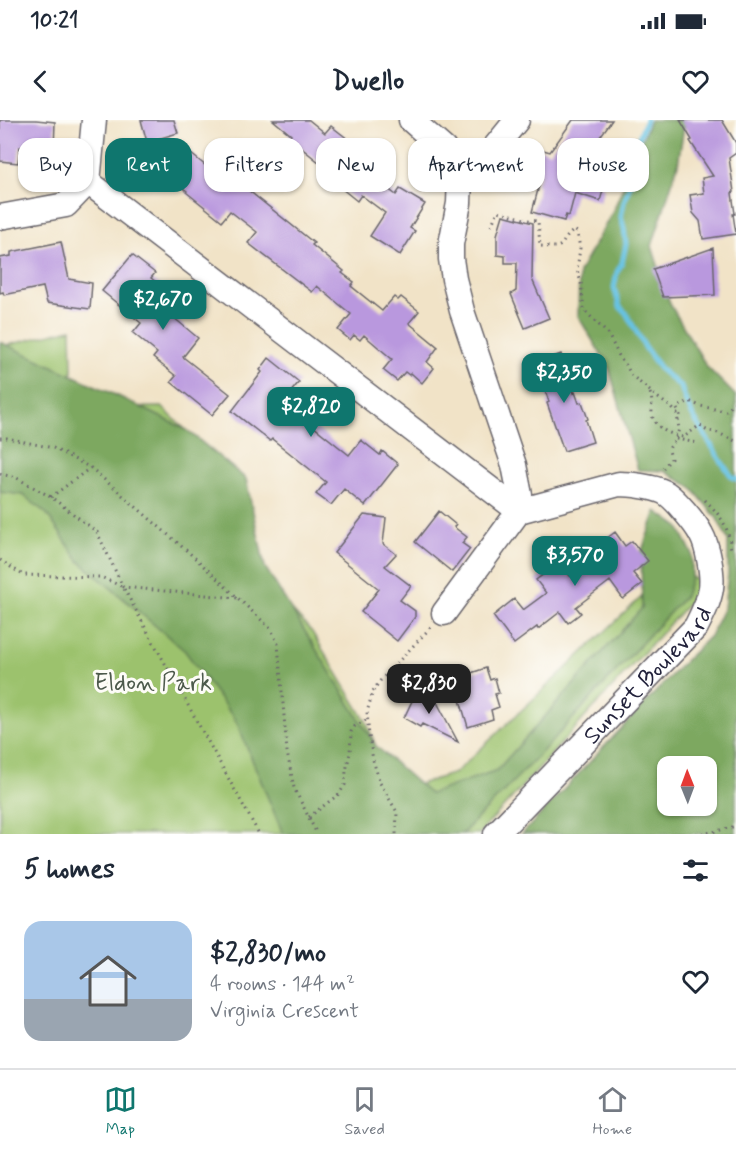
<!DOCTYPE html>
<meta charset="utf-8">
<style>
body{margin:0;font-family:Mynerve,sans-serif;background:#f2f2f3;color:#1f2937;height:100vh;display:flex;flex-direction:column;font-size:22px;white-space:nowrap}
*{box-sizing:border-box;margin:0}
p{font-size:20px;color:#747a83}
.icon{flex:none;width:33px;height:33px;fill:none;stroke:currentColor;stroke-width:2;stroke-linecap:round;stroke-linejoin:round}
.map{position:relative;height:714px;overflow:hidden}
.drawer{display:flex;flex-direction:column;background:#fff;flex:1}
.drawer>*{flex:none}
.hud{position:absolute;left:18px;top:18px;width:700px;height:54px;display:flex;gap:12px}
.needle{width:39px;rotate:359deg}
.controls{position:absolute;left:657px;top:636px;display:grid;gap:12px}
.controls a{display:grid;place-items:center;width:60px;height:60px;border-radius:12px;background:#fff;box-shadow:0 2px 4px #0004;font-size:30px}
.price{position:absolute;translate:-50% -51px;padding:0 14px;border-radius:12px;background:#0f766e;color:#fff;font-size:20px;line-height:39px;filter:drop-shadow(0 2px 3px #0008)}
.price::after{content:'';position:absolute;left:50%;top:36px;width:18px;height:14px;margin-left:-9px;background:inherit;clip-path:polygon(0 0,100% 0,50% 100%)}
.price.active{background:#222;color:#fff}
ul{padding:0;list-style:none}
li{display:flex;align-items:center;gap:18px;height:150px;padding:0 24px}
li span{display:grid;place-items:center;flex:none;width:168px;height:120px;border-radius:18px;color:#555}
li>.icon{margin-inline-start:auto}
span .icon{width:72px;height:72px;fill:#fffc;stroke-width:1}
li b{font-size:26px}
h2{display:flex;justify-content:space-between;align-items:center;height:72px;padding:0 24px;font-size:26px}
.pill{padding:0 21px;border-radius:18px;background:#fff;box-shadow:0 2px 4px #0004;font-size:21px;line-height:54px}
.pill.active{background:#0f766e;color:#fff}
.status{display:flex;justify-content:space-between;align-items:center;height:42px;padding:0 30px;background:#fff;direction:ltr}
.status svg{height:16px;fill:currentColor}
header{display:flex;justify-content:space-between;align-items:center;height:78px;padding:0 24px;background:#fff;font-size:27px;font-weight:700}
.tab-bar{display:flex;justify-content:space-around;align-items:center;height:84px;border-top:2px solid #e0e1e3;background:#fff;font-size:16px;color:#747a83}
.tab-bar a{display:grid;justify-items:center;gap:3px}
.tab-bar .active{color:#0f766e}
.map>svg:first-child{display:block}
.green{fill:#9cc26d;stroke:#5f7254;stroke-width:1.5}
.forest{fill:#7da860;stroke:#50654e;stroke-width:1.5;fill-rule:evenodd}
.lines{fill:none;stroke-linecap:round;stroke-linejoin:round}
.stream{stroke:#66c3e4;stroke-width:5}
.building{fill:#b998de}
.minor-casing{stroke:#6a666c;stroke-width:27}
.path{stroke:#6a666c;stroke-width:3;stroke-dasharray:1.5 4.5;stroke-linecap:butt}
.minor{stroke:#fff;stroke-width:24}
.labels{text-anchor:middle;stroke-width:6;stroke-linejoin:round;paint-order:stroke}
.street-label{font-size:24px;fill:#22223b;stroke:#fdfcf7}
.park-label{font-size:24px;fill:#4d5a4c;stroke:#fdfcf7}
</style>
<div class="status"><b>10:21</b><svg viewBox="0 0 49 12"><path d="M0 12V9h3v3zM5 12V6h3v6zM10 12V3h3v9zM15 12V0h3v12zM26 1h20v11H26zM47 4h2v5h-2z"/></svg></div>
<header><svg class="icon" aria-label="back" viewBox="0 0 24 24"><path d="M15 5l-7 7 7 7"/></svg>Dwello<svg class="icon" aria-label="heart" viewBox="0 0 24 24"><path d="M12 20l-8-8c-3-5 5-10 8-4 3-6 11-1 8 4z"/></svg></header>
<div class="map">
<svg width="736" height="714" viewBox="0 0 736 714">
<rect width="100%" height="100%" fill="#fdfcf7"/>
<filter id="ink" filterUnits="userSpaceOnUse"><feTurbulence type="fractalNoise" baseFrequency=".0167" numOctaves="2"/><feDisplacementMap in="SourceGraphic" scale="12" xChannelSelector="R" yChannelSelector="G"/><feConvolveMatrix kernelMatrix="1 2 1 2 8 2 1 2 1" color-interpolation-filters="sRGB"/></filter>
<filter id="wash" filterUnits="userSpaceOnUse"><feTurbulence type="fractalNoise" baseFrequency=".008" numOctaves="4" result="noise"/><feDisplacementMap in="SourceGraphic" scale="24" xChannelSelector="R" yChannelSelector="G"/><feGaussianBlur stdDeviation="1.35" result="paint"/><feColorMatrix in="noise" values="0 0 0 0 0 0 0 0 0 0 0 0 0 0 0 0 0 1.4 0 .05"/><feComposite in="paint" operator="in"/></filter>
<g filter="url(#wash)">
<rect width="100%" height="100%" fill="#f1e3c7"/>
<!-- green -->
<path class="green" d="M71,209l2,79 89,-1 73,70 -6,64 83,91 54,89 28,71 61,-19 216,-204 36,14 -228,251h-479v-487z"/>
<!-- forest -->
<path class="forest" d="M650,0h35l-7,44 -26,82 18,58 37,63 29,29v438h-214l157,-167 31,-31 14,-29 4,-33v-34l-12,-23 -25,-30 -27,-16 -26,-1 -29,-102 -31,-52 1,-44 35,-63zM668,646h38v40h-38z
M0,222l118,54 69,34 59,49 19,88 111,179 54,48 67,-24 145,-162 -1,-55 15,-42 23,16 13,26v22l-7,21 -143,156 -80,82h-179l-47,-113 -51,-70 -106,-90 -32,-47 -24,-19 -23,-3z"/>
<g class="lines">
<!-- stream -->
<path class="stream" d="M646,0l-12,29 -3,33 -7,20 -3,15 3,11 2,16 -4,19 -5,9 -3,16 6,19 6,6 20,36 15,21 20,17 5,15 8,16 29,46 9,13 4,2"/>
</g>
<g id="blocks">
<!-- building -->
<path class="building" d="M0,0h36l19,2 -1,28 -34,-3 -2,16 -18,-2z
M141,0h33l4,13 -31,9z
M273,0h36l16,13 6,-7 26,20 2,-2 23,18 -10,14 24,19 4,-6 25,15 -15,24 5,3 -15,24 -30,-19 15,-23 -24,-18 -4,6 -26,-21 4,-5 -46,-37 2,-3z
M573,0h39l-35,49 8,6 -1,6 20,6 -4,14 -25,-8 -6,23 -3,-1 -2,6 -32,-9 7,-26 -3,-1 4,-12 -7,-2 7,-22 10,3z
M680,0h42l14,23v10l-7,5 5,34 -2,1 3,21h-2l3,20 -33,5 -3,-18 -7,-8 -3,-18 14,-2 -2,-15 11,-2 -23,-35 2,-1z
M179,24l44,36 5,-6 86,69 -2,2 32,26 -2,2 12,9 -3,4 31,25 12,-14 4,3 3,-3 18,14 -10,12 29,24 -11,15 7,6 -12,15 -11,-10 -2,2 -4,-3 -8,9 -14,-11 9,-11 -28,-24 -4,5 -6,-5 -4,5 -12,-10 13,-16 -34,-28 -5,6 -64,-49 9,-11 -27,-21 -8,10 -36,-29 1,-1 -27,-22z
M503,95l30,8 -1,56 17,39 -24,10 -14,-34 5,-3 1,-28h-12v-7l-8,-1v-20z
M61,122l8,37 23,4 -2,26 -43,-6 -4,-16 -39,8 -1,-3 -3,1v-35l11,-2v-4z
M713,128l2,47 -52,2 -10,-28z
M132,135l23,18 -4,5 32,26 -10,13 25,21 -15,19 47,37 -18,21 -41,-33 5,-6 -23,-18 4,-5 -24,-20 8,-10 -39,-32z
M561,234l13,39 1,-1 4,11 3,-1 6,17 -2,1 7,22 -29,9 -17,-48 2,-1 -13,-39z
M269,238l30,24 -9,11 11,9 -1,2 19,14 -6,8 36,29 12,-15 19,15 2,-4 16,13 -33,42 -21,-17 -13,16 -15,-11 10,-12 -54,-43 -2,2 -38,-30 30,-39 -2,-2z
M439,391l17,14 -2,2 13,10 -5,6 8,6 -18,23 -37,-30z
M364,395l22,3 -3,26 13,10 -11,12 26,20 -11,14 15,11v6l-18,24 -36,-29 18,-23 -45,-36z
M615,412l10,14 7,-5 16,20 -15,12 9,11 -19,15 -13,-18 -34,26 5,6 -13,10 -8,-11 -22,17 -1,-2 -23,17 -21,-28 21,-17 9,11 23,-17 -10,-13 23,-17 11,13 22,-17 -4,-6z
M486,548l4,12 5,-2 4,15 -4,1 4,13 -8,3 2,9 -25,8 -13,-44 8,-2 -1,-5z
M431,571l27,51 -36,-18 -2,3 -16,-9 8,-17 11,-7v1z"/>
</g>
</g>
<g filter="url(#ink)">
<use href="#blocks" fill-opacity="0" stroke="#6a666c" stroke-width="1.5"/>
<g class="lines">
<defs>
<g id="minor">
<path d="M411,0l33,29 16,28"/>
<path d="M460,57l27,-20 30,-37"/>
<path d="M88,62l431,329"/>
<path d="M88,62l6,-62"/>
<path d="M0,97l66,-12 22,-23"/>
<path d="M444,493l75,-102 1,-16 -6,-30 -52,-154 -8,-32 -3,-20v-15l8,-41 1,-26"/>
<path id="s1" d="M496,714l200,-207c6,-12 13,-25 15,-39 2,-13 -3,-42 -10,-54 -5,-10 -27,-37 -37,-42 -10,-5 -34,-8 -45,-8l-100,27"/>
</g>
</defs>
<!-- minor casing -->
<use href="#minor" class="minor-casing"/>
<!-- path -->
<path class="path" d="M491,106l7,-15 30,9 10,1 2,25c29,3 16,-1 34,-16l3,2 3,16 -3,22 4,12 3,28 24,24 13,26 4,3 6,12 26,22 15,11 5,6 2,15 -3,10 -6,8 -1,3 2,9 -8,9
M650,273c3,7 1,12 2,19 0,16 19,23 32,25l16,-12c6,6 8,6 15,7 7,2 14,7 21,9
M678,301l2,-2v-4l-3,-6 1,-2 11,-6 11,5 24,5h2l10,-10
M0,318h7l46,10 38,20 103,89 77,72 7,15 9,108 7,36 23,46
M676,319l22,4
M0,354l15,3 36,20 46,35 26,55 114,11
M51,377l39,-29
M705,380c17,17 24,27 26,51
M0,440l23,15 78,2 22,10 136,247
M309,697l30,-23 6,-9 1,-14 4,-18 1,-21 4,-6 13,-7
M396,714l1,-22 -17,-29 -7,-23 -4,-24 -2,-24 6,-21 7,-10 51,-54
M696,714l17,-2 23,-6"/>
<!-- minor -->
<use href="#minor" class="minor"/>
</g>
</g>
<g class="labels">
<!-- street labels -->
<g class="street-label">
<text dy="8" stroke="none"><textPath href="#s1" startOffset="220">Sunset Boulevard</textPath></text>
</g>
<!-- park labels -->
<g class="park-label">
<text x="153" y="570">Eldon Park</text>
</g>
</g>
</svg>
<div class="controls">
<a><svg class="needle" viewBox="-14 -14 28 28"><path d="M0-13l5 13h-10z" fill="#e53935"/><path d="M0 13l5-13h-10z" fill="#747a83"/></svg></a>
</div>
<b class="price" style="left:163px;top:211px">$2,670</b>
<b class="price" style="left:564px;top:284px">$2,350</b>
<b class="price" style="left:311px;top:318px">$2,820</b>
<b class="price" style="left:575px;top:467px">$3,570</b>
<b class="price active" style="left:429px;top:595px">$2,830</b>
<div class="hud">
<a class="pill">Buy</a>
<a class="pill active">Rent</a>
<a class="pill">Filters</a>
<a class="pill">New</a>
<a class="pill">Apartment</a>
<a class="pill">House</a>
</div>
</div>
<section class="drawer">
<h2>5 homes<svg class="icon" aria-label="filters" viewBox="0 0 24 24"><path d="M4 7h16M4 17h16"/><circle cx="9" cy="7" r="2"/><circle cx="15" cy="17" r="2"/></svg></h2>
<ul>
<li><span style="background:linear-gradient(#a9c7e8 65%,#9aa5b1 0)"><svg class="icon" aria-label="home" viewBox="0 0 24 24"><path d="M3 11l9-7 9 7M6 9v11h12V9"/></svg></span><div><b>$2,830/mo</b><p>4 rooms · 144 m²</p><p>Virginia Crescent</p></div><svg class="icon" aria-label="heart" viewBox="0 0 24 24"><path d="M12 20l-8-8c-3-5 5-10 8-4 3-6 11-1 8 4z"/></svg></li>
</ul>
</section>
<nav class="tab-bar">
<a class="active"><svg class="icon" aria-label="map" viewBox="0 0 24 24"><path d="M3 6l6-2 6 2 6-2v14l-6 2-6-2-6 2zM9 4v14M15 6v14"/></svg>Map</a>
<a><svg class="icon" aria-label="saved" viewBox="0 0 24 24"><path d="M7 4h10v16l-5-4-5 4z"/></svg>Saved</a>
<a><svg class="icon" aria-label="home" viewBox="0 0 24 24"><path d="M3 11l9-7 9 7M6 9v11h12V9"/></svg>Home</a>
</nav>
